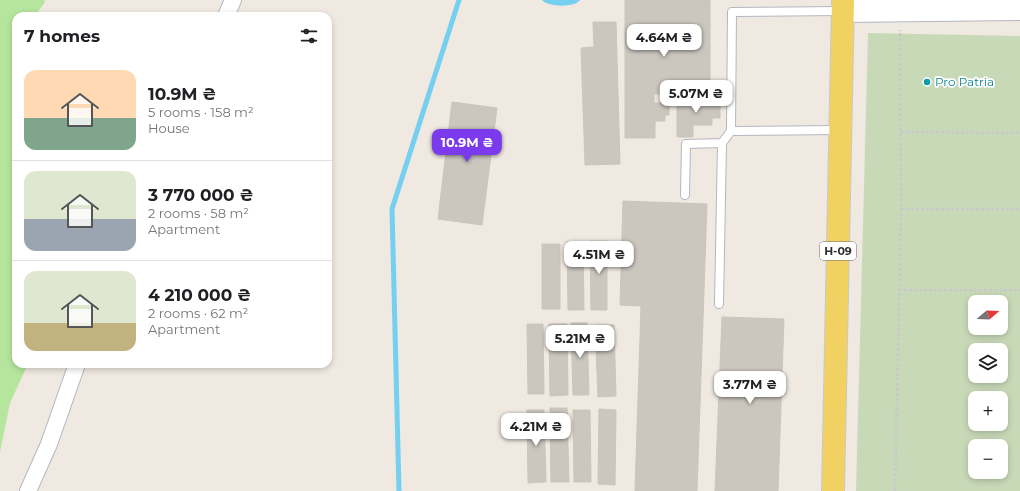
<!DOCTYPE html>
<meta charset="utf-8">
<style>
body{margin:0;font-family:Montserrat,sans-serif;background:#f2f2f2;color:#202124;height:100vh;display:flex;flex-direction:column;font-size:15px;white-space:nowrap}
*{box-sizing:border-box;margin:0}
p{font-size:13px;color:#757577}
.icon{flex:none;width:22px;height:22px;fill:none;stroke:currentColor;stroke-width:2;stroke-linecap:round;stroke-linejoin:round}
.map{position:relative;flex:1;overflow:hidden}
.sheet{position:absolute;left:12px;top:12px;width:320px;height:356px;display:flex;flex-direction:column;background:#fff;border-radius:12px;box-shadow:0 2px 6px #0003}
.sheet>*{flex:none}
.needle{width:26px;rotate:71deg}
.fabs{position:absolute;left:968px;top:295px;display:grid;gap:8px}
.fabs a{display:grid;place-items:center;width:40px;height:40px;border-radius:8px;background:#fff;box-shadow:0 2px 6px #0003;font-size:20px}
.price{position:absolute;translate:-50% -34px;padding:0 9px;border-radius:8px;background:#fff;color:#222;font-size:13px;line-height:26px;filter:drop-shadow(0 1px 2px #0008)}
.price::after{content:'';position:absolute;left:50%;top:24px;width:12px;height:9px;margin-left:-6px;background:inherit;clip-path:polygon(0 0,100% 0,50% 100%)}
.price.active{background:#7c3aed;color:#fff}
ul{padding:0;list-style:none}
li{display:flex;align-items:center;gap:12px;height:100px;padding:0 12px}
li+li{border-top:1px solid #e0e0e0}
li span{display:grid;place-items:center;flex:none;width:112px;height:80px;border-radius:12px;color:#555}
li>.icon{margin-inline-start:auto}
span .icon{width:48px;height:48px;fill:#fffc;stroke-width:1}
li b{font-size:17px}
h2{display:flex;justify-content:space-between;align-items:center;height:48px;padding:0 12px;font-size:17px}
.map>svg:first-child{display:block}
.green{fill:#b6e59e}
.cemetery{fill:#c8d9b8;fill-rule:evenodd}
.water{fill:#75cff0}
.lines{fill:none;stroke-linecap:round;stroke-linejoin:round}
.stream{stroke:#75cff0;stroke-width:5}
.building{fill:#cbc7bf;stroke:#cbc5ba}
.lane-casing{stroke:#b4b7c1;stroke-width:10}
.street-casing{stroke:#b4b7c1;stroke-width:18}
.secondary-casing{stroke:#b4b7c1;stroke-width:24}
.primary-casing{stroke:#c9c9c9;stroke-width:24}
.path{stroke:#c9c9c9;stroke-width:2.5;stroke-dasharray:3 2;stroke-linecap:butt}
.lane{stroke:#fff;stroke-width:8}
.street{stroke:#fff;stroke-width:16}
.secondary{stroke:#fff;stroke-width:22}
.primary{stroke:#f2d163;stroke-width:22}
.culture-dot{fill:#0f9aa8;stroke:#fff;stroke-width:1.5}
.labels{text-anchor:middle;stroke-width:3.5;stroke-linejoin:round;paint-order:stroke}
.shield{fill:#fff;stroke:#6d6d6d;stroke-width:1}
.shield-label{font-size:11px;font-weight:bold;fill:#2e2e2e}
.culture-label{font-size:12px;fill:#0d838f;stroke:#fff;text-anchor:start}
</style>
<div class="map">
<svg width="1020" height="491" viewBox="0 0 1020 491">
<rect width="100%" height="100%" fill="#efe9e1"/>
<!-- green -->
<path class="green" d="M0,0h44l1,2 -10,14h-19v348h12l-18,39 -10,49z"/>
<!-- cemetery -->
<path class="cemetery" d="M868,33l152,3v455h-164zM975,302h26v26h-26zM975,350h26v26h-26zM975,398h26v26h-26zM975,446h26v26h-26z"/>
<!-- water -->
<path class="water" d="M542,0h38c-5,8 -33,7 -38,0z"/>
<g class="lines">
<!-- stream -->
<path class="stream" d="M399,491l-7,-282 67,-209"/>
</g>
<!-- building -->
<path class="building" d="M625,0h85v94h-56v9h15v12h-4v6h-10v17h-30z
M593,22h23l4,142 -35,1 -4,-117 13,-1z
M677,99h43v19h-8v7h-19v12h-16z
M452,102l45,6 -15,117 -44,-6z
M623,201l84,3 -10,287h-62l6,-185 -21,-1z
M590,241h17v69h-16z
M567,242h16l1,68h-16z
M542,244h18v65h-18z
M722,317l62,2 -6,172h-63z
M571,323h16l2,72h-16z
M527,324h16l1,70h-16z
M549,324h18l1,71 -18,1z
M595,325h19l2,71 -18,1z
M550,408h17l2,74h-18z
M599,409l17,1 -1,75 -17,-1z
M527,410h17l2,72 -18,1z
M573,410h17l1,72h-17z"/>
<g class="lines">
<defs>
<path id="lane" d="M731,131l109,-1
M685,195l1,-51 36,-1
M719,304l3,-161 9,-12 1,-119 110,-1"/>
<path id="street" d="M226,16l7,-16
M28,491l21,-47 28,-80"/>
<path id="secondary" d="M843,11l177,-2"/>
<path id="primary" d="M833,491l10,-491"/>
</defs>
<!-- lane casing -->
<use href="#lane" class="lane-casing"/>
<!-- street casing -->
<use href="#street" class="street-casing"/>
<!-- secondary casing -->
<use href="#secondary" class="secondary-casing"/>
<!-- primary casing -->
<use href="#primary" class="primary-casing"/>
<!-- path -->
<path class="path" d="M901,132l119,1
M901,209h119
M899,290h121
M895,491l6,-282 -1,-179"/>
<!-- lane -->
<use href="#lane" class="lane"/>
<!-- street -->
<use href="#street" class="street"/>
<!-- secondary -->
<use href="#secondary" class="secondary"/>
<!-- primary -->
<use href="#primary" class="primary"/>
</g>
<!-- markers -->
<circle class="culture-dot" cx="927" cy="82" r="4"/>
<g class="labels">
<!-- shield labels -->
<rect class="shield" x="820" y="242" width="36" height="18" rx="3"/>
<g class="shield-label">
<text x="838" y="255">Н-09</text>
</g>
<!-- culture labels -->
<g class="culture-label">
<text x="935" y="86">Pro Patria</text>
</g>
</g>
</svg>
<div class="fabs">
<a><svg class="needle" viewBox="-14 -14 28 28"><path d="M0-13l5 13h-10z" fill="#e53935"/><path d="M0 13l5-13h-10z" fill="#757577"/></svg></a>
<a><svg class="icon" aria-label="layers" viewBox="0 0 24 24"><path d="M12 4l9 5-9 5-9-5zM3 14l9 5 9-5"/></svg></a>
<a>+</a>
<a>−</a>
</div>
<b class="price" style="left:664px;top:58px">4.64M ₴</b>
<b class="price" style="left:696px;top:114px">5.07M ₴</b>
<b class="price active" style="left:467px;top:163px">10.9M ₴</b>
<b class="price" style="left:599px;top:275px">4.51M ₴</b>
<b class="price" style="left:580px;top:359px">5.21M ₴</b>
<b class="price" style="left:750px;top:405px">3.77M ₴</b>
<b class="price" style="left:536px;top:447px">4.21M ₴</b>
<section class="sheet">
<h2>7 homes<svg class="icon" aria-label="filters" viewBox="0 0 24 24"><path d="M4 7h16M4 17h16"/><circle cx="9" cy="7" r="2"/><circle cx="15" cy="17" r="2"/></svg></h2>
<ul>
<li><span style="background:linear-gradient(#ffd9b3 60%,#7fa58c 0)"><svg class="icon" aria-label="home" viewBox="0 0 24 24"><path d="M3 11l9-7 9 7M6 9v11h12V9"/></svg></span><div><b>10.9M ₴</b><p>5 rooms · 158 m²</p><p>House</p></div></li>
<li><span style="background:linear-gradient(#dfe7d0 60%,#9aa5b1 0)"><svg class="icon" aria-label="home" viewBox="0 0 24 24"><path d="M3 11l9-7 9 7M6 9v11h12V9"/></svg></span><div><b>3 770 000 ₴</b><p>2 rooms · 58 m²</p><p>Apartment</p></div></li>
<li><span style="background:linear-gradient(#dfe7d0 65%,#c2b280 0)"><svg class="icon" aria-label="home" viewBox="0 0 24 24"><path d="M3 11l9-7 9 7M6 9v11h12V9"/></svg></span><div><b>4 210 000 ₴</b><p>2 rooms · 62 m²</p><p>Apartment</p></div></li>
</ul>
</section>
</div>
